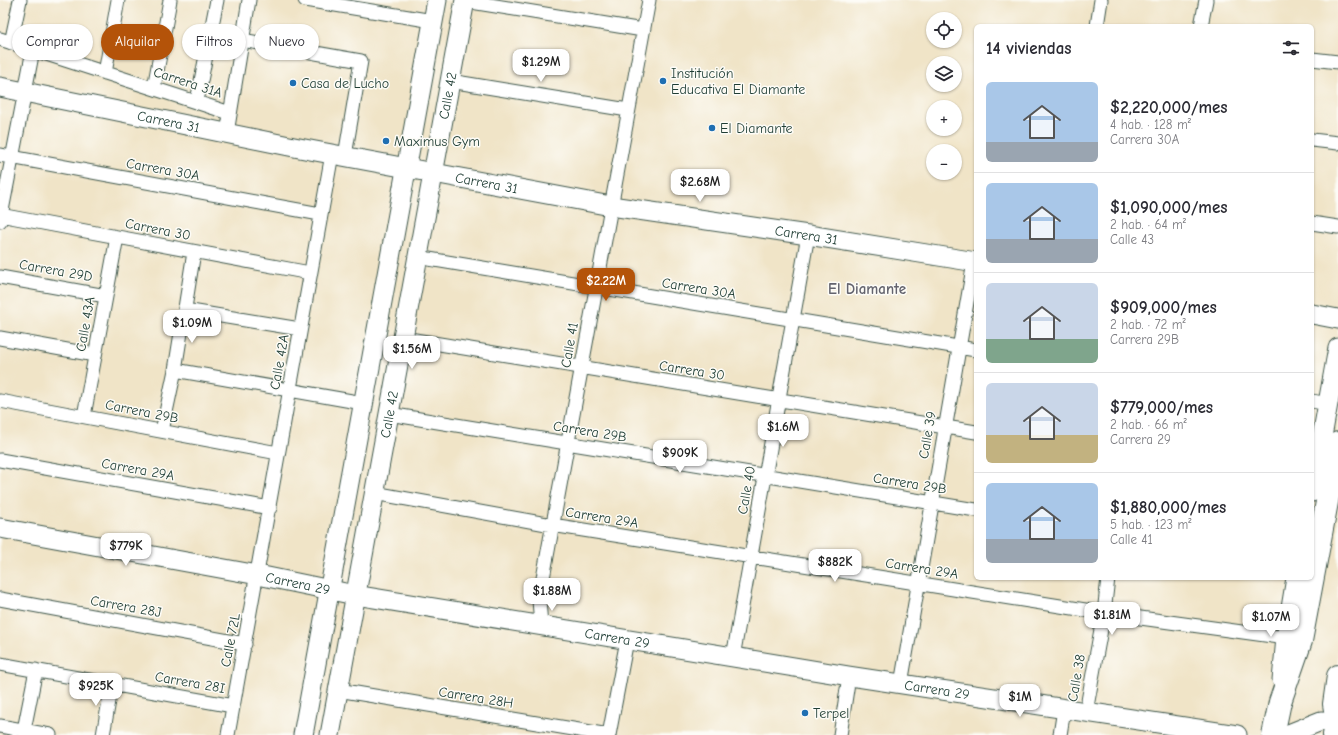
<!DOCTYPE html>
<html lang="es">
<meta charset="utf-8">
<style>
body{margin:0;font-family:"Comic Neue",sans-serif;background:#f2f2f3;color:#2b2b33;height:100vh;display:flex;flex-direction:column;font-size:15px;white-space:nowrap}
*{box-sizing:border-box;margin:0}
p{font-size:13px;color:#7c7c81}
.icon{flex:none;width:22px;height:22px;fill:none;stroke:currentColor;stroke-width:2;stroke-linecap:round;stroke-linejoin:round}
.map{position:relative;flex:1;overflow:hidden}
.details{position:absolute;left:974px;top:24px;width:340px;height:556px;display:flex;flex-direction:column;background:#fff;border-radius:6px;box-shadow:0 1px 3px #0004}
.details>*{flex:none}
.top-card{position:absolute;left:12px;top:24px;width:380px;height:36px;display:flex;gap:8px}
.controls{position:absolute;left:926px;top:12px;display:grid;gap:8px}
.controls a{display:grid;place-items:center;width:36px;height:36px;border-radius:50%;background:#fff;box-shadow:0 1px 3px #0004;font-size:20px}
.price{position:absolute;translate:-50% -34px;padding:0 9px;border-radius:8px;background:#fff;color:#222;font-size:13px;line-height:26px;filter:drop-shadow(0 1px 2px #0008)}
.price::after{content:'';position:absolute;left:50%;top:24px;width:12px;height:9px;margin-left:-6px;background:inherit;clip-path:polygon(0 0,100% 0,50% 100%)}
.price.active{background:#b45309;color:#fff}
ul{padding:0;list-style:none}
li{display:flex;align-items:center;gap:12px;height:100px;padding:0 12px}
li+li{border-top:1px solid #e1e1e2}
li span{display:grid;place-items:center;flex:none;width:112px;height:80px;border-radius:6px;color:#555}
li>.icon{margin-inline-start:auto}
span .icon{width:48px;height:48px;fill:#fffc;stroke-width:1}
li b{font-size:17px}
h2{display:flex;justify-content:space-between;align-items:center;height:48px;padding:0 12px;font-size:17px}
.tag{padding:0 14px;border-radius:18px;background:#fff;box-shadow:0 1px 3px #0004;font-size:14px;line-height:36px}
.tag.active{background:#b45309;color:#fff}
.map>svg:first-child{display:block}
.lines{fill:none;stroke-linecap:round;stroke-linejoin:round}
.street-casing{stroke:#3e564a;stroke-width:15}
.secondary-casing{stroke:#3e564a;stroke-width:21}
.highway-casing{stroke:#3e564a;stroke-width:24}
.street{stroke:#fff;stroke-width:13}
.secondary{stroke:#fff;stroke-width:19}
.highway{stroke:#fff;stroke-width:22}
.poi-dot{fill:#1f6fb2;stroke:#fdfcf7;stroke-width:1.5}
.labels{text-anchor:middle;stroke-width:3;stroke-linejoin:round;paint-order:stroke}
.poi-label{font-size:14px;fill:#1f3d34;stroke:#fdfcf7;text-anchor:start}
.street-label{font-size:14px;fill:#1f3d34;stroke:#fdfcf7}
.neighbourhood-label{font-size:15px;font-weight:bold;fill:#64646e;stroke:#fdfcf7}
</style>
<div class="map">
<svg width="1338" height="735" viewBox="0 0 1338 735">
<rect width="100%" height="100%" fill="#fdfcf7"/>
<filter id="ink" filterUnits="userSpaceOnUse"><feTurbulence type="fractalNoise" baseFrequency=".025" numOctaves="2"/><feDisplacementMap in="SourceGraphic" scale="8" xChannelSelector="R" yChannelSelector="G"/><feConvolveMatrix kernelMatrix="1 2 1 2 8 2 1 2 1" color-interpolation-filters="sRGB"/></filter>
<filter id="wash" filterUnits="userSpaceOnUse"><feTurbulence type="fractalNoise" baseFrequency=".012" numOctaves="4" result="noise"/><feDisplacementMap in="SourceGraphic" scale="16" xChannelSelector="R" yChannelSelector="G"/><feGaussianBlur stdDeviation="0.9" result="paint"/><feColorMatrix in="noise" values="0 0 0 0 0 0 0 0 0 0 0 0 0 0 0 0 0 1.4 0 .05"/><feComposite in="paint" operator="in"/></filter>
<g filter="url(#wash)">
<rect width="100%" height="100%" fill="#f0e4c7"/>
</g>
<g filter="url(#ink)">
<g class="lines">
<defs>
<path id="street" d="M305,0l128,21
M465,1l178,29
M1097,26l4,-26
M1201,26l5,-26
M0,39l230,74
M242,40l119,21 -16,95
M11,43l9,-43
M1312,59l26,3
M105,73l13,-73
M450,81l178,29
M154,88l16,-88
M197,101l20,-101
M227,133l22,-133
M1312,140l26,3
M0,155l320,59
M0,215l310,58
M0,221l33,-171
M1312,223l26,4
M417,257l559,93
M0,277l106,19
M185,310l115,19
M0,338l95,17
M403,338l573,94
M175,370l188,33
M0,401l278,52
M1312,401l16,3
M389,414l587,96
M84,416l33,-179
M162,431l13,-61 19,-118
M0,460l270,48
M374,493l178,32 552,88 189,26
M0,599l245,45
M541,625l-2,-25 110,-600
M733,657l75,-422
M0,664l233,42
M901,684l73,-422
M338,690l271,45 18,-95
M1086,712l18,-99 4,-35
M0,726l50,9
M24,730l12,-60
M103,735l9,-51
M228,735l104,-581
M840,735l9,-59
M1060,735l4,-26"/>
<g id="secondary">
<path id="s1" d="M0,87l294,60 317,59 197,29 168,27"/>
<path d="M1312,314l26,5"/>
<path d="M1312,492l26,-144"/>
<path id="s2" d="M0,528l258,47 97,20 494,81 388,59"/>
<path d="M1282,680l4,-42 10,-60"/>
<path d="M303,735l134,-735"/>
<path id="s3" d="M330,735l135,-735"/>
<path d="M1286,735l35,-14 17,1"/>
</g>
<path id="highway" d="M1273,735l7,-33 21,-61 37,-198
M1334,735l3,-13 -3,-18 4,-28"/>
</defs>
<!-- street casing -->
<use href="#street" class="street-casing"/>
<!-- secondary casing -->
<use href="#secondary" class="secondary-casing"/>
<!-- highway casing -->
<use href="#highway" class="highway-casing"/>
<!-- street -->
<use href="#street" class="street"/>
<!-- secondary -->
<use href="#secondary" class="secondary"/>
<!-- highway -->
<use href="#highway" class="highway"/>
</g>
</g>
<!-- markers -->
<g class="poi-dot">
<circle cx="663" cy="81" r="4"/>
<circle cx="293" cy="83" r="4"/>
<circle cx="712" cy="128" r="4"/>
<circle cx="386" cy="141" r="4"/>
<circle cx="805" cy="713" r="4"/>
</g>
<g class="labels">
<!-- poi labels -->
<g class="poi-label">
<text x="671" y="78">Institución<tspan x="671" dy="16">Educativa El Diamante</tspan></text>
<text x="301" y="88">Casa de Lucho</text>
<text x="720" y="133">El Diamante</text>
<text x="394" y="146">Maximus Gym</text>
<text x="813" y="718">Terpel</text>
</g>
<!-- street labels -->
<g class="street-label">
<text transform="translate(188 82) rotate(18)" y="5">Carrera 31A</text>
<text dy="5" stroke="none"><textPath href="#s3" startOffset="650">Calle 42</textPath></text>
<text dy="5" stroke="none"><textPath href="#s1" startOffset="172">Carrera 31</textPath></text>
<text transform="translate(163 169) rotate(10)" y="5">Carrera 30A</text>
<text dy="5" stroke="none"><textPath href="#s1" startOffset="496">Carrera 31</textPath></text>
<text transform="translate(158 229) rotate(11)" y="5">Carrera 30</text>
<text dy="5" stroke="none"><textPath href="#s1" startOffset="820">Carrera 31</textPath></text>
<text transform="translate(56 270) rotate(10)" y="5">Carrera 29D</text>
<text transform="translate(699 288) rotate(9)" y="5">Carrera 30A</text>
<text transform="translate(85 324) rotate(-80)" y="5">Calle 43A</text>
<text transform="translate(569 345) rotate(-80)" y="5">Calle 41</text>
<text transform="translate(279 362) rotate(-80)" y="5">Calle 42A</text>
<text transform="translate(692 370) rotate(9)" y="5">Carrera 30</text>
<text transform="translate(142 411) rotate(11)" y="5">Carrera 29B</text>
<text dy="5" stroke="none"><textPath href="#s3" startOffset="326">Calle 42</textPath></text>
<text transform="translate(590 431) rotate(9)" y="5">Carrera 29B</text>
<text transform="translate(927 435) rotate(-80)" y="5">Calle 39</text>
<text transform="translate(138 469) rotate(10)" y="5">Carrera 29A</text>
<text transform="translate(910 483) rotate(9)" y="5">Carrera 29B</text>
<text transform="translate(746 490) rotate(-80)" y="5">Calle 40</text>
<text transform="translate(602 517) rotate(9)" y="5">Carrera 29A</text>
<text transform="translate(922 568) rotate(9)" y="5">Carrera 29A</text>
<text dy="5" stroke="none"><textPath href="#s2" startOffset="303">Carrera 29</textPath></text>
<text transform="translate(126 606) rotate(10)" y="5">Carrera 28J</text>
<text dy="5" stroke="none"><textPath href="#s2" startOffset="627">Carrera 29</textPath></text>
<text transform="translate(230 640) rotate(-79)" y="5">Calle 72L</text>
<text transform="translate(1076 678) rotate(-80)" y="5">Calle 38</text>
<text transform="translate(190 682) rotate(10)" y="5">Carrera 28I</text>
<text dy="5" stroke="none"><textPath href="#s2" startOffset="951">Carrera 29</textPath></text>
<text transform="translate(476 697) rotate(9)" y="5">Carrera 28H</text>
</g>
<!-- neighbourhood labels -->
<g class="neighbourhood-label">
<text x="867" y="294">El Diamante</text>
</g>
</g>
</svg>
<div class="controls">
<a><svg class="icon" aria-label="locate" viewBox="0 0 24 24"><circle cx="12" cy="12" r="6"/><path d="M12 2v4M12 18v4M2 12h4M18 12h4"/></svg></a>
<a><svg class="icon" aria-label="layers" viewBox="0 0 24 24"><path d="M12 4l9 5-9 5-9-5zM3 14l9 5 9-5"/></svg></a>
<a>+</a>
<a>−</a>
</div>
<b class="price" style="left:541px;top:83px">$1.29M</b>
<b class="price" style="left:700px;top:203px">$2.68M</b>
<b class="price active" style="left:606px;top:302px">$2.22M</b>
<b class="price" style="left:192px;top:344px">$1.09M</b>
<b class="price" style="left:412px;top:370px">$1.56M</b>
<b class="price" style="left:783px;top:448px">$1.6M</b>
<b class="price" style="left:680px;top:474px">$909K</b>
<b class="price" style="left:126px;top:567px">$779K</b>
<b class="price" style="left:835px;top:583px">$882K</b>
<b class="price" style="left:552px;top:612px">$1.88M</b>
<b class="price" style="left:1112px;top:636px">$1.81M</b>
<b class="price" style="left:1271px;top:638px">$1.07M</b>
<b class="price" style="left:96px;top:707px">$925K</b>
<b class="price" style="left:1020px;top:718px">$1M</b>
<div class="top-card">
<a class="tag">Comprar</a>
<a class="tag active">Alquilar</a>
<a class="tag">Filtros</a>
<a class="tag">Nuevo</a>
</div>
<section class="details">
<h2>14 viviendas<svg class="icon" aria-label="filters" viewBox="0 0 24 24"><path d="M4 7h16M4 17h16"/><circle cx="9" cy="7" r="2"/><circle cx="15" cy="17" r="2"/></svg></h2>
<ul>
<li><span style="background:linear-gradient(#a9c7e8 75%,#9aa5b1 0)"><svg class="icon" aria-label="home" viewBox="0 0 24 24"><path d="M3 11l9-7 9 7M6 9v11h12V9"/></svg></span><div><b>$2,220,000/mes</b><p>4 hab. · 128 m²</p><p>Carrera 30A</p></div></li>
<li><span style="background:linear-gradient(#a9c7e8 70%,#9aa5b1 0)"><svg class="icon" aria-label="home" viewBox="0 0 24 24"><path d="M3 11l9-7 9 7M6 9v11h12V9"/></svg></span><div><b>$1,090,000/mes</b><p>2 hab. · 64 m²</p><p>Calle 43</p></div></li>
<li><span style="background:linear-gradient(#c9d6e8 70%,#7fa58c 0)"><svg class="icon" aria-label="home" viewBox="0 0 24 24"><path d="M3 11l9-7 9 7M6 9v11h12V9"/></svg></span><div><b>$909,000/mes</b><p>2 hab. · 72 m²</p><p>Carrera 29B</p></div></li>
<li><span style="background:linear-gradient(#c9d6e8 65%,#c2b280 0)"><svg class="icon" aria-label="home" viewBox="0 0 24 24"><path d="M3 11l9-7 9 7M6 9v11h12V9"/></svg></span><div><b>$779,000/mes</b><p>2 hab. · 66 m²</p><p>Carrera 29</p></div></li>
<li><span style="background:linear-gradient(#a9c7e8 70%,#9aa5b1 0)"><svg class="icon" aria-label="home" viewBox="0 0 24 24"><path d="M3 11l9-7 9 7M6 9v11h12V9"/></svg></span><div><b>$1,880,000/mes</b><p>5 hab. · 123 m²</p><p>Calle 41</p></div></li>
</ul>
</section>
</div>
